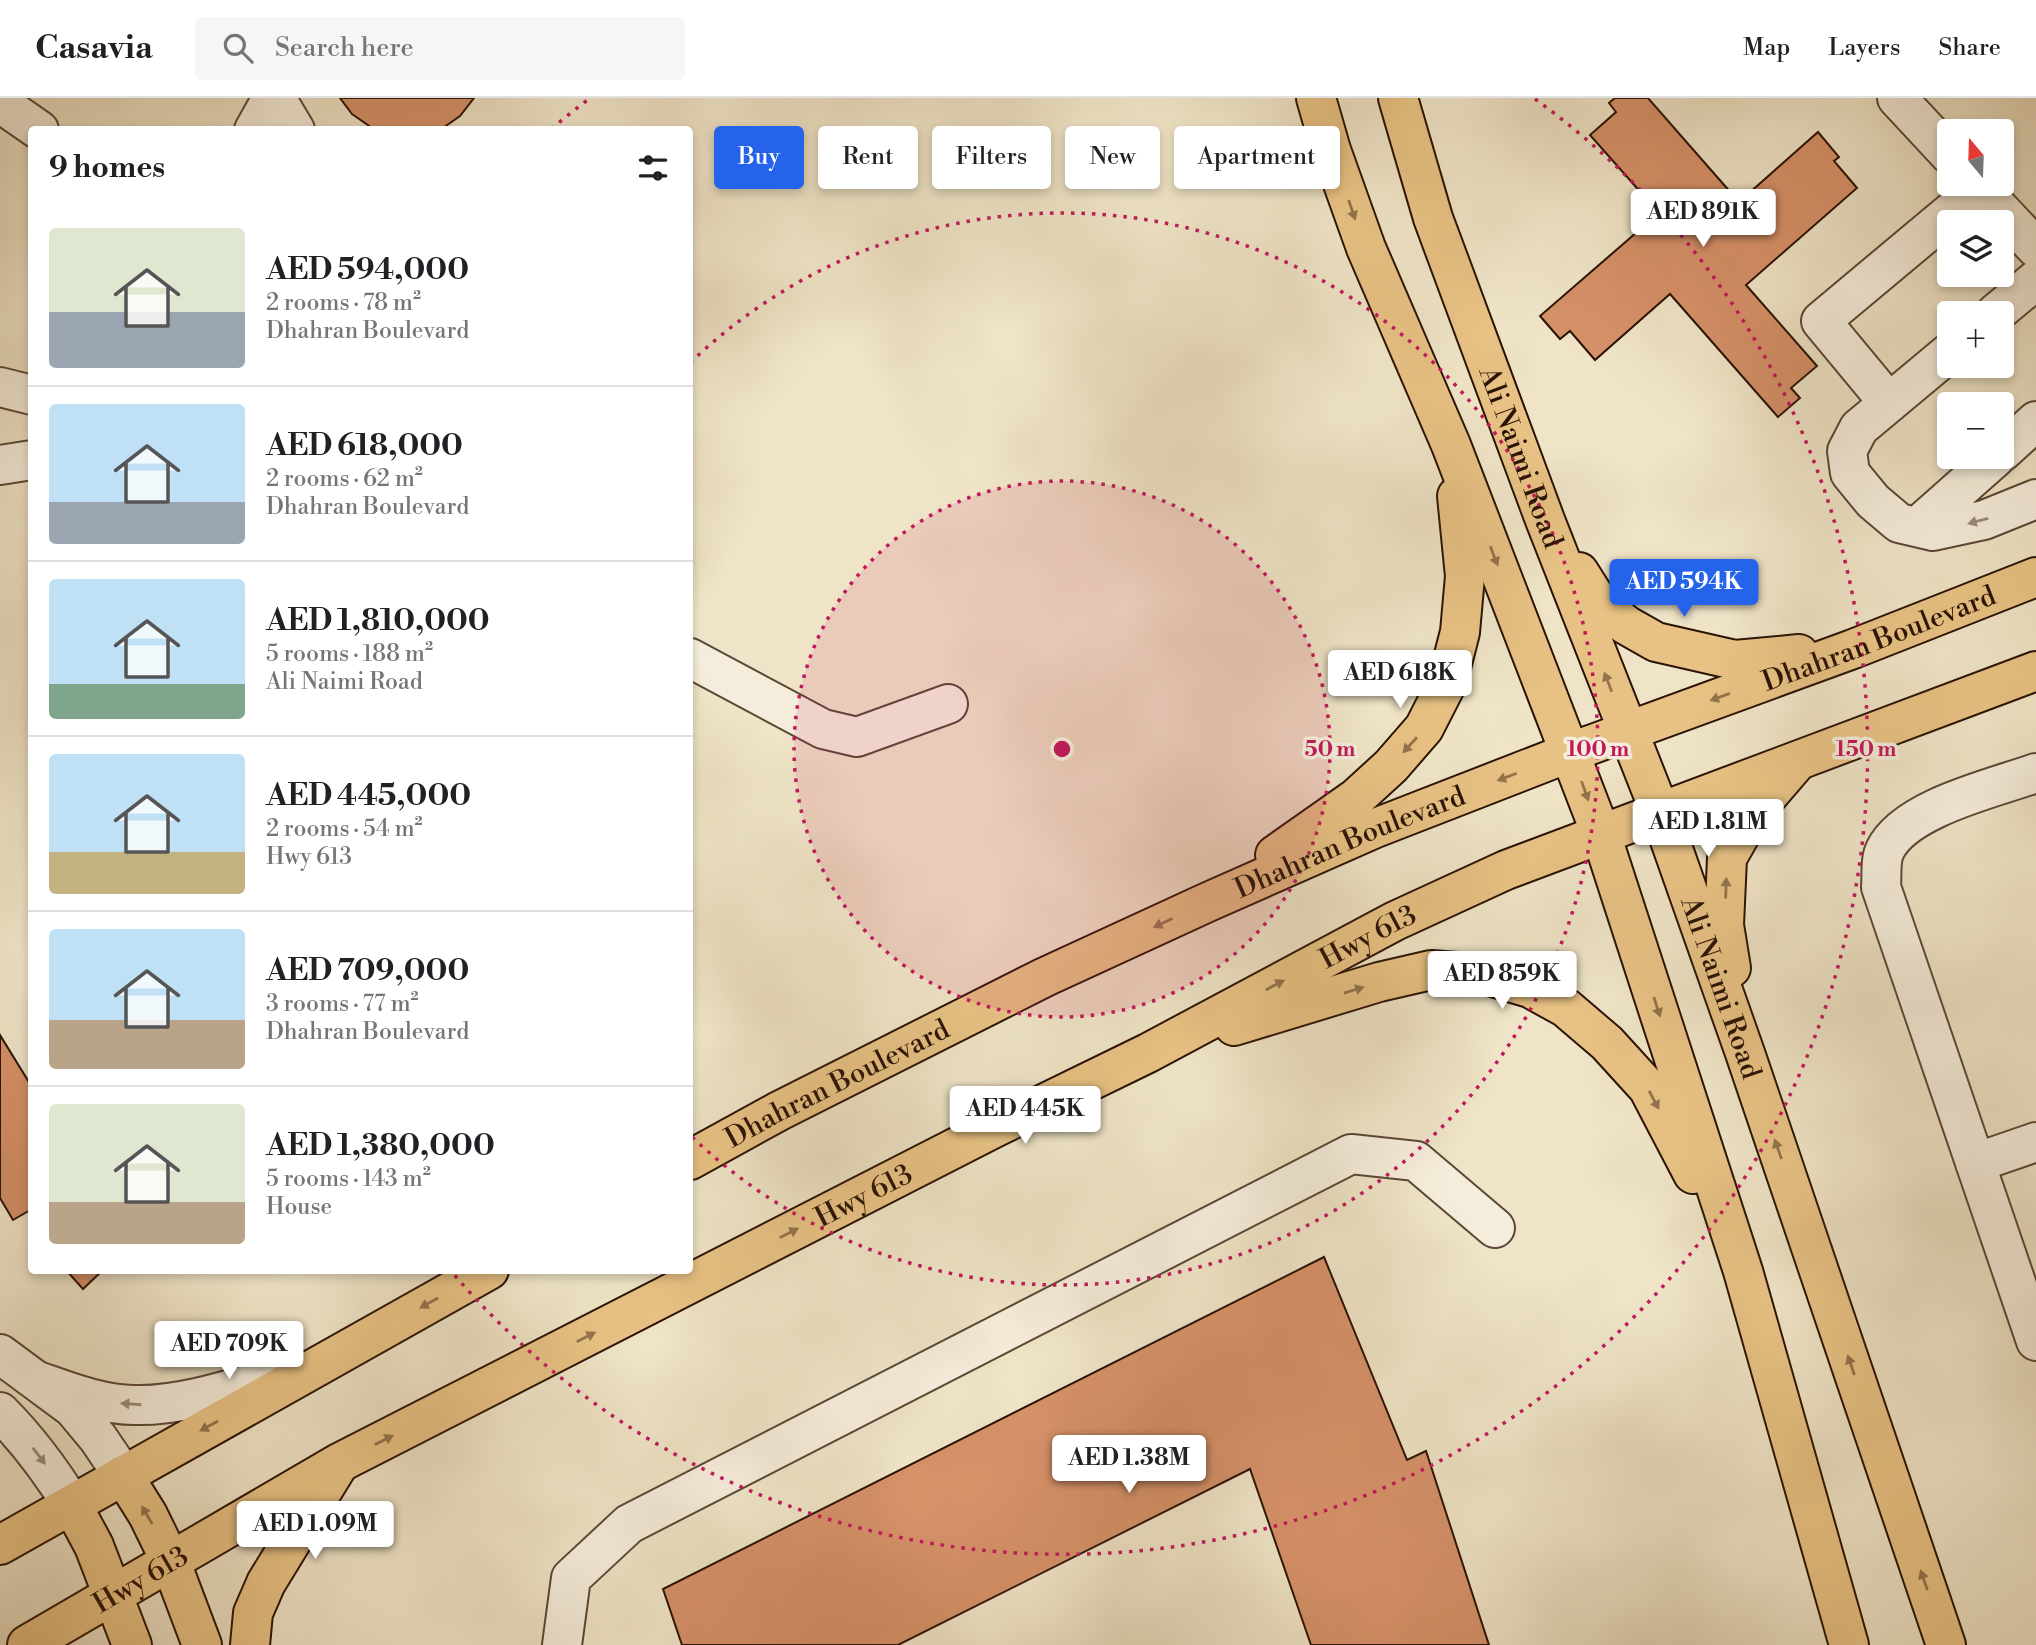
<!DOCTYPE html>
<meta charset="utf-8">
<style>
body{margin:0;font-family:"Libre Bodoni",serif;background:#f6f6f6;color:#202124;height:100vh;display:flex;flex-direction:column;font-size:26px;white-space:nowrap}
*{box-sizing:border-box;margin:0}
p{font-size:23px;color:#757577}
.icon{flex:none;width:38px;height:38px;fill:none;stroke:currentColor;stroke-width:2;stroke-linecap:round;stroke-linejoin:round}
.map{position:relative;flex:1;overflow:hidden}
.panel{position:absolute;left:28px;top:28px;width:665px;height:1148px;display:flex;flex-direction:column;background:#fff;border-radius:7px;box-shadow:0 4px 10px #0003}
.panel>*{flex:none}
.top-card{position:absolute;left:714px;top:28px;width:665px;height:63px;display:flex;gap:14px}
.needle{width:46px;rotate:341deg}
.controls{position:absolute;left:1937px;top:21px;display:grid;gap:14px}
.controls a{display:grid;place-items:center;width:77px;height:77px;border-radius:7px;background:#fff;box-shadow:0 4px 10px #0003;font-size:35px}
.price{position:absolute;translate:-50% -60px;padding:0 16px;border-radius:7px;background:#fff;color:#222;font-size:23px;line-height:46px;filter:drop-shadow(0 2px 4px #0008)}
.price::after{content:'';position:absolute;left:50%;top:42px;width:21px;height:16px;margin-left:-10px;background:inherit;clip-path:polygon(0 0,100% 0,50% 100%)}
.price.active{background:#2563eb;color:#fff}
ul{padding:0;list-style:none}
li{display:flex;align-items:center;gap:21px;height:175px;padding:0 21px}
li+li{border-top:2px solid #e0e0e0}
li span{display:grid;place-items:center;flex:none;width:196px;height:140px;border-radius:7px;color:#555}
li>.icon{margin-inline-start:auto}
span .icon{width:84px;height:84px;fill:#fffc;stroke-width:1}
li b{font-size:30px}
h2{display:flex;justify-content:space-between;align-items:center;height:84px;padding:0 21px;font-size:30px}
.chip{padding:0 24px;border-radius:7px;background:#fff;box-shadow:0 4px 10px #0003;font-size:24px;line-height:63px}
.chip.active{background:#2563eb;color:#fff}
header{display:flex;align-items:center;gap:42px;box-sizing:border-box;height:98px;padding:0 35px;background:#fff;border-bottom:2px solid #e0e0e0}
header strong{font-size:33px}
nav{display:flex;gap:38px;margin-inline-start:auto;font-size:24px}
.search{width:490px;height:63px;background:#f6f6f6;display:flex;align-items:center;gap:18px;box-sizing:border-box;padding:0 24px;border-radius:7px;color:#757577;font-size:26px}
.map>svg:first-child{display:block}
.building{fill:#d69169;stroke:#2a1306;stroke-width:2}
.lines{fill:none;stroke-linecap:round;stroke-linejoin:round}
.minor-casing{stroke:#5b4736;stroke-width:42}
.major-casing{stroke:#2a1306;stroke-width:42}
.minor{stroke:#f5eddb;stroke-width:38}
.major{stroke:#e8c284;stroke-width:38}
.oneway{fill:#92734b}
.oneway2{fill:#9a8b7b}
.ring{fill:none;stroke:#c2185b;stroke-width:3.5;stroke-dasharray:3.5 7}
.labels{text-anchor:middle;stroke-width:7;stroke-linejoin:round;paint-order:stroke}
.street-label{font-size:28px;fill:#2a1306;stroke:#f5eddb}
.centre{fill:#c2185b;stroke:#f5eddb;stroke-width:3.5}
.ring-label{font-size:21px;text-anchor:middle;font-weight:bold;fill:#c2185b;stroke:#f5eddb;stroke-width:7;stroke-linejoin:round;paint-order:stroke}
</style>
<header>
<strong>Casavia</strong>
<div class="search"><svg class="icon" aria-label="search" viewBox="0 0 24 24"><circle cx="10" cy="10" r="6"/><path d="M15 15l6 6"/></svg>Search here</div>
<nav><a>Map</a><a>Layers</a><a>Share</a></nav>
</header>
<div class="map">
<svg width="2036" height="1547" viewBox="0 0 2036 1547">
<rect width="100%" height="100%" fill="#efe4c7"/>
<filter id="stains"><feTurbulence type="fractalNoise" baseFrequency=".00286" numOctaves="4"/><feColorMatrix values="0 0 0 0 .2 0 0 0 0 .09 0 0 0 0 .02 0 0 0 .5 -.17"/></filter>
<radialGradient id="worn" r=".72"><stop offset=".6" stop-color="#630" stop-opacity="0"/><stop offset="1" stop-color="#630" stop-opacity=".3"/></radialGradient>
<!-- building -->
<path class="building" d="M340,0h134l-14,18 -20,14h-65l-23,-16z
M1615,0h33l91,104 79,-70 21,25 -5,4 23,27 -111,97 71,81 -26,22 9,10 -22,19 -108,-123 -75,66 -25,-29 -10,8 -20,-23 119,-103 -69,-78 26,-23 -7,-9z
M0,937l32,52v122l-19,11 -13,-22z
M1324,1159l83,203 19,-9 63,194h-178l-61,-176 -352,176h-216l-19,-56z
M66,1172h37l-20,19z"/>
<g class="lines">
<defs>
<path id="minor" d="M276,0l19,32
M1897,0l53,57
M0,5l39,27
M254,32l18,-32
M1976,86l60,64
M1996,215l40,-33
M1950,254l-91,76 -12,23 3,22 23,28 26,22 34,8 51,-11 52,-21
M0,289l32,8
M1889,305l-68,-82 159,-133
M2002,354l34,-31
M0,367l32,-5
M1917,429l79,-70
M690,560l133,71 34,8 91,-33
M2036,675c-42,15 -131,35 -151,77 -5,10 -3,26 -4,37l155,454
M1975,1065l61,-21
M0,1256l73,54 25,30 25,37
M35,1282c32,11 66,25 99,25 52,2 114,-22 164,-35
M0,1314c29,29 51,59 72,93
M562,1547l9,-67 58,-54 722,-370 65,7 79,67"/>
<g id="major">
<path d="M1316,0l15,52 35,98 85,197 150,389 142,437 106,374"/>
<path id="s1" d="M1398,0l35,120 112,302 115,292 85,241 201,592"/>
<path d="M1579,474l19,30 28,23 30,17 79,18 64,-6"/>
<path d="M1275,757l81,-57 35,-32 33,-38 23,-45 13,-51 5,-56 -8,-80"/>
<path d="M1731,870l-7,-43 3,-67 25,-44 43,-50"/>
<path d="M1234,928l145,-44 52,-12 52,4 47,14 36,20 41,35 41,45 45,86"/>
<path id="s2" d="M690,1062l89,-49 266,-134 163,-75 165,-73 198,-77 282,-103 183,-72"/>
<path d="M123,1377l25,40 22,45 32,85"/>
<path d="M72,1407l22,41 38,99"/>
<path d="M0,1447l489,-275"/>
<path id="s3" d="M27,1547l312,-182 657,-336 152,-74 247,-132 111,-51 530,-199"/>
<path d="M250,1547l3,-32 13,-30 71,-116"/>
</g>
</defs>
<!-- minor casing -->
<use href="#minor" class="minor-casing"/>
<!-- major casing -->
<use href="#major" class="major-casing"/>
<!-- minor -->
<use href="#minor" class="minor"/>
<!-- major -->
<use href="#major" class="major"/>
</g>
<!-- one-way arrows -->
<defs><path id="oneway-solid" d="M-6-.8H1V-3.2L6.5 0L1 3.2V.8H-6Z" transform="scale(1.75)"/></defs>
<g class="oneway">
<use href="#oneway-solid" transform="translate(1352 112) rotate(71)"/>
<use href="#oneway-solid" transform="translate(1494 458) rotate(69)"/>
<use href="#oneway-solid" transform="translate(1608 584) rotate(-111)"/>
<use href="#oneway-solid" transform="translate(1720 599) rotate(160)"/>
<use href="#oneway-solid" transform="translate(1410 647) rotate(132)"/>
<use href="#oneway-solid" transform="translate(1507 679) rotate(159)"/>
<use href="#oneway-solid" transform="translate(1585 693) rotate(70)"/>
<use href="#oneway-solid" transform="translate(1726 790) rotate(-88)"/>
<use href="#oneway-solid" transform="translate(1163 825) rotate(155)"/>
<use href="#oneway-solid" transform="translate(1275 887) rotate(-28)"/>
<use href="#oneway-solid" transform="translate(1354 892) rotate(-17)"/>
<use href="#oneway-solid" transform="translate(1657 909) rotate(72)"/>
<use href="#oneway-solid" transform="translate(1654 1002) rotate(62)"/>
<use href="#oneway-solid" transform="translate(1778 1051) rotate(-109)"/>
<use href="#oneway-solid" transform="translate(789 1135) rotate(-27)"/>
<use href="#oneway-solid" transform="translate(429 1205) rotate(151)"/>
<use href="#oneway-solid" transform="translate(586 1239) rotate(-27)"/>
<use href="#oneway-solid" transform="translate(1851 1267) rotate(-109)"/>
<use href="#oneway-solid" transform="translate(209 1328) rotate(151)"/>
<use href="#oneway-solid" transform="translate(384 1342) rotate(-27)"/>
<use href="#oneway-solid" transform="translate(147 1417) rotate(-120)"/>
<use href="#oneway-solid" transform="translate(1924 1482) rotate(-109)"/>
</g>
<g class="oneway2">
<use href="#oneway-solid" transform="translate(1978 423) rotate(165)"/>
<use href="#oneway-solid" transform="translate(131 1306) rotate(-176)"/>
<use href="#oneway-solid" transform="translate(39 1358) rotate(53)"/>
</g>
<!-- distance rings -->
<circle cx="1062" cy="651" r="268" fill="#c2185b" fill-opacity=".12"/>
<g class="ring">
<circle cx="1062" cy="651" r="268"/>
<path d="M690 265A536 536 0 1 1 690 1037"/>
<path d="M551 31A804 804 0 0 1 589 1M1535 1A804 804 0 1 1 451 1173"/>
</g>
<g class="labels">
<!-- street labels -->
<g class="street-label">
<text dy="10" stroke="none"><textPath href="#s1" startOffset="380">Ali Naimi Road</textPath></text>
<text dy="10" stroke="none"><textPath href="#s2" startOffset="1300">Dhahran Boulevard</textPath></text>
<text dy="10" stroke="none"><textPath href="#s2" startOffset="733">Dhahran Boulevard</textPath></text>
<text dy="10" stroke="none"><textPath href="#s3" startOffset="1517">Hwy 613</textPath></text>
<text dy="10" stroke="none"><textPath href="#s1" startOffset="947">Ali Naimi Road</textPath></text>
<text dy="10" stroke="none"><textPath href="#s2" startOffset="166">Dhahran Boulevard</textPath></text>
<text dy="10" stroke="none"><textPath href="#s3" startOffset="950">Hwy 613</textPath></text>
<text dy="10" stroke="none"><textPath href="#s3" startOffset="131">Hwy 613</textPath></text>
</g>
</g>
<circle cx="1062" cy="651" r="10" class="centre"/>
<g class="ring-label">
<text x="1330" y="658">50 m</text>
<text x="1598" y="658">100 m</text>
<text x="1866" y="658">150 m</text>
</g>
<rect width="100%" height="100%" filter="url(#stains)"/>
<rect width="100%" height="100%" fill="url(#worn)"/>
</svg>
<div class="controls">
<a><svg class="needle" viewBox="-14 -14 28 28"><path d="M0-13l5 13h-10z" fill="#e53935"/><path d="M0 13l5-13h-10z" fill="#757577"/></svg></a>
<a><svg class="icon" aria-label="layers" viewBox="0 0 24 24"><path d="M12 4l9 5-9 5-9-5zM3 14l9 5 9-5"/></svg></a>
<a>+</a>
<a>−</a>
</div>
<b class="price" style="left:1703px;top:151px">AED 891K</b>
<b class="price active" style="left:1684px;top:521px">AED 594K</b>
<b class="price" style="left:1400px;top:612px">AED 618K</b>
<b class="price" style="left:1708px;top:761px">AED 1.81M</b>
<b class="price" style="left:1502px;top:913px">AED 859K</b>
<b class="price" style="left:1025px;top:1048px">AED 445K</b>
<b class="price" style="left:229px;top:1283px">AED 709K</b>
<b class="price" style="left:1129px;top:1397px">AED 1.38M</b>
<b class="price" style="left:315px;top:1463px">AED 1.09M</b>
<div class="top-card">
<a class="chip active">Buy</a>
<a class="chip">Rent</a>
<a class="chip">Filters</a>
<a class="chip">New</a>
<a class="chip">Apartment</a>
</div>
<section class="panel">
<h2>9 homes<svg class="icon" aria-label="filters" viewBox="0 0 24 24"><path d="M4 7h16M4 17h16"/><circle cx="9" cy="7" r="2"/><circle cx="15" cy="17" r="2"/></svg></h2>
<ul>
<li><span style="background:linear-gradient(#dfe7d0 60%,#9aa5b1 0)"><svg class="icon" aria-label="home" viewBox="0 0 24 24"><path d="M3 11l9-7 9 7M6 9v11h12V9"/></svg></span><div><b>AED 594,000</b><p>2 rooms · 78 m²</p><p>Dhahran Boulevard</p></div></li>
<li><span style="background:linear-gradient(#bfe0f5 70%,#9aa5b1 0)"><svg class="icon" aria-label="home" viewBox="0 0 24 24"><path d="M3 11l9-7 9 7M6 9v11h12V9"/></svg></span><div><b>AED 618,000</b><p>2 rooms · 62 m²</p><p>Dhahran Boulevard</p></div></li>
<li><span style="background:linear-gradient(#bfe0f5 75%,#7fa58c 0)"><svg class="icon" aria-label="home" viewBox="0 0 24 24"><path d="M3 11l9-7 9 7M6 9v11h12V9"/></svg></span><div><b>AED 1,810,000</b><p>5 rooms · 188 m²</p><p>Ali Naimi Road</p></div></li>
<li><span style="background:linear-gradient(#bfe0f5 70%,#c2b280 0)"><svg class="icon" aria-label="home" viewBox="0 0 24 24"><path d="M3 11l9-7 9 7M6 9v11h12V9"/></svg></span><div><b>AED 445,000</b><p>2 rooms · 54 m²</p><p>Hwy 613</p></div></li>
<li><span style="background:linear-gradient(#bfe0f5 65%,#b9a48a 0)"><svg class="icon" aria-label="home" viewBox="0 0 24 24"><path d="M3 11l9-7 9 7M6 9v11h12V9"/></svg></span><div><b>AED 709,000</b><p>3 rooms · 77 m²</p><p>Dhahran Boulevard</p></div></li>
<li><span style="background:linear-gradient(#dfe7d0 70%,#b9a48a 0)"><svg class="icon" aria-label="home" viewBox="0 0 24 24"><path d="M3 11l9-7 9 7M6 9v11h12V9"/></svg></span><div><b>AED 1,380,000</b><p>5 rooms · 143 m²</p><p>House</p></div></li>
</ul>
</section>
</div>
